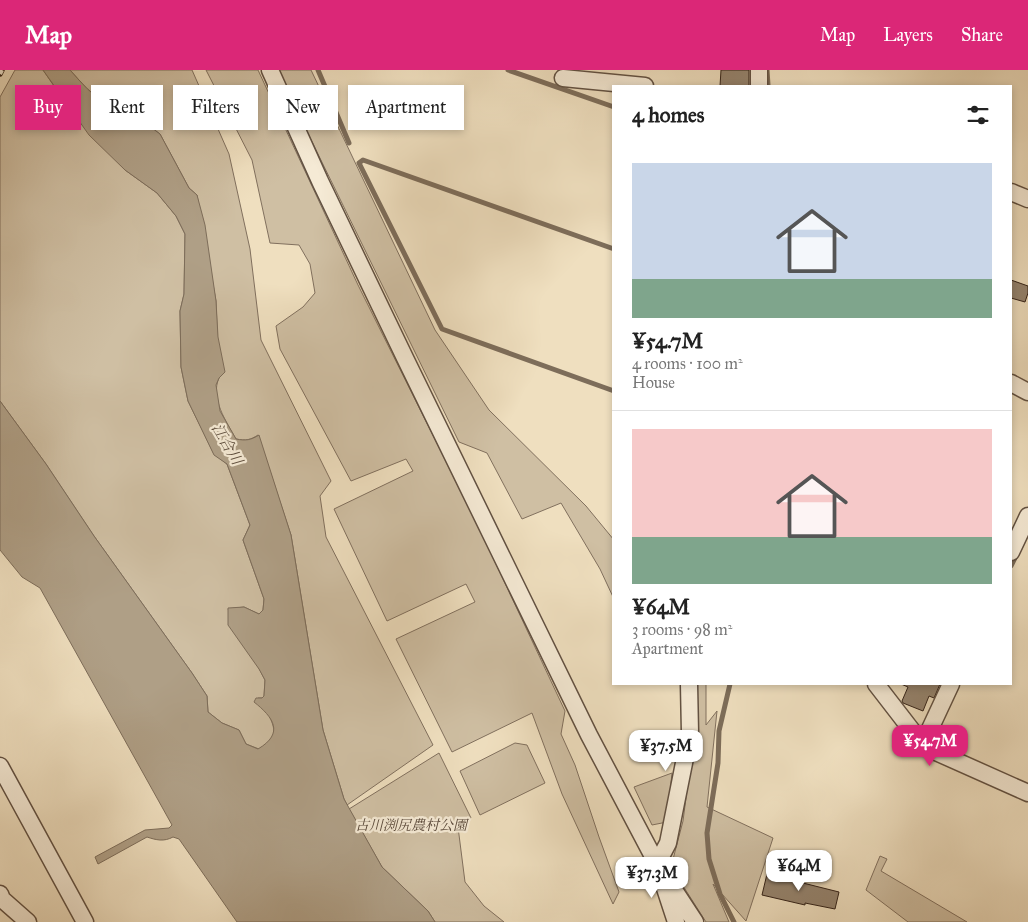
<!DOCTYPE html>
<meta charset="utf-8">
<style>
body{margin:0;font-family:"IM FELL Great Primer","Noto Serif JP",serif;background:#f2f2f2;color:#222;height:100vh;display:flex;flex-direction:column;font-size:19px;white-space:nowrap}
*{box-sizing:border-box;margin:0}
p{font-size:16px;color:#767676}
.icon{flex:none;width:28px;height:28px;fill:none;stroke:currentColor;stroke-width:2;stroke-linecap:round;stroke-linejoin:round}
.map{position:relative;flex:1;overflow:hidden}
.panel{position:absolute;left:612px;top:15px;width:400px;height:600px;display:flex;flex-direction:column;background:#fff;border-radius:0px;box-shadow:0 2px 8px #0003}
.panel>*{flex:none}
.top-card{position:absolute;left:15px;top:15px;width:475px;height:45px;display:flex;gap:10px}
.price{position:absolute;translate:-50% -42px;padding:0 11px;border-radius:10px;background:#fff;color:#222;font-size:16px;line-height:32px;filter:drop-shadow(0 1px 2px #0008)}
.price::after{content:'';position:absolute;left:50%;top:30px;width:15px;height:11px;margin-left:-8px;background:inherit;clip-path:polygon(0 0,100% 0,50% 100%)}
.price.active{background:#db2777;color:#fff}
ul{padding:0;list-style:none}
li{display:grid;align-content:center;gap:10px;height:265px;padding:0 20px}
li+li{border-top:1px solid #e0e0e0}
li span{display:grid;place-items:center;height:155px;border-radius:0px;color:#555}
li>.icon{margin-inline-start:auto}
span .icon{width:90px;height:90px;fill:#fffc;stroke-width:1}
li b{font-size:21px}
h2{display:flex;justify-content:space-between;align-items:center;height:60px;padding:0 20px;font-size:21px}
.chip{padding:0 18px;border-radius:0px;background:#fff;box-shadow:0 2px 8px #0003;font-size:18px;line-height:45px}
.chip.active{background:#db2777;color:#fff}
header{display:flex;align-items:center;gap:30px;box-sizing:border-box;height:70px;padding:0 25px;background:#db2777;color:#fff}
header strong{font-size:24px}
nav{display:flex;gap:28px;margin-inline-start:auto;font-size:18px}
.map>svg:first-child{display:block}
.green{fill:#cfbfa3;stroke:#81705e}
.water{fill:#af9f86;stroke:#7d6d5a}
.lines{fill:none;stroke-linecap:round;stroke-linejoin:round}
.stream{stroke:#7d6d5a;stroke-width:5}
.building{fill:#95846f;stroke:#332218}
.minor-casing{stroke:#625142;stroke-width:19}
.minor{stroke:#f5ead5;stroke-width:16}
.rail-casing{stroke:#332218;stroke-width:5.5}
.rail{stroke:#f5ead5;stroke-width:4;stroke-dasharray:11;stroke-linecap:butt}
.labels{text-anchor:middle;stroke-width:4.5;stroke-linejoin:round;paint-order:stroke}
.park-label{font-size:14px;font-style:italic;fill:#5a493b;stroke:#f5ead5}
.water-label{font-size:15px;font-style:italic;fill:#5e4e3e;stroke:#f5ead5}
</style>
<header>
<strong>Map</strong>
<nav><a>Map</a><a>Layers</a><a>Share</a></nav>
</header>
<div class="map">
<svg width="1028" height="852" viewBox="0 0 1028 852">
<rect width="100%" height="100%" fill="#efdfbf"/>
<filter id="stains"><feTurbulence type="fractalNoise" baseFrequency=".004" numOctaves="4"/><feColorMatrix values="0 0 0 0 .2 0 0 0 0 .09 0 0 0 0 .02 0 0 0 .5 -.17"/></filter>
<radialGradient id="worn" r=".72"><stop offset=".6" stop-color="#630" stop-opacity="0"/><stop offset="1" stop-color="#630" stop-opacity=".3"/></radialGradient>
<!-- green -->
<path class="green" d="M15,0h28l24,35 58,65 32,23 19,23 9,18 -1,60 -4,17 1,56 7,34 26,53 13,10 23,61 -7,15 21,59 -1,11 -4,4 -15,-7 -16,2 37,71 -1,16 -2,2h-4c7,10 21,30 14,41 -3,5 -9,7 -13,10l-13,-5 -7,-14 -17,-7 -14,-11 -1,-16 -15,-23 -98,-137 -48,-72 -46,-63v-304z
M70,0h122l37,84 21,95 11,91 70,141 -11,15 6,41 107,208 -86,60 -3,-6 -21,-69 -32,-195 -33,-100c-8,5 -12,6 -22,4 -10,-18 -26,-41 -17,-61l-3,-77 -19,-106 -8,-7 -29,-54 -8,-6 -21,-26 -24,2 -20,-15z
M206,0h52l100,215 122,245 85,181 -4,23 14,31 24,72 20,55 -6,12 -51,-110 -30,-81 -80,39 -56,-113 79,-37 -9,-18 -79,37 -53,-112 79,-38 -7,-12 -55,22 -71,-132 -4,-23 27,-19 12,-14 -5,-29 -11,-19 -29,-2 -18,-83z
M279,0h32l124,260 54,80 97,96 28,34v59l-14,-30 -39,-66 -39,16 -35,-66 -28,-11 -167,-341z
M696,614h10v41l11,-14 -10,96 66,31 -27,83 -33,-37 16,38h-23l-35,-55 12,-46 11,-85z
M515,673l12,2 18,38 -65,32 -20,-44z
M439,683l32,65 -13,9 7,55 19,24 20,16h-69l-7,-11 -46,-44 -33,-58z
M672,703l-5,49 -15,3 -18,-38z
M880,786l7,3 -6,12 86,51h-59l-42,-32z"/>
<!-- water -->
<path class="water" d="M43,0h27c9,10 25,29 37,33 6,2 17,-1 24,-1l21,26 8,6 29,54 8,7 8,30 11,76 2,36 7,35 -6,6 -3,7 4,26 16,28c10,2 15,1 23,-4l32,100 32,195 21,69 38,68 46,44 7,11h-198l-58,-83 -6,-2c-9,5 -17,3 -26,0l-49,27 -3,-7 50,-27 24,-2 3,-3 -132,-237 -18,-11 -22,-27v-149l46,63 48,72 98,137 15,23 1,16 14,11 17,7 7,14 12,5c27,-16 15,-32 -4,-47l2,-4h6l2,-2 1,-16 -6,-11 -31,-44v-17l16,-1 15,7 4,-4 1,-11 -21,-59 7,-15 -23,-61 -13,-9 -26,-54 -7,-34 -1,-56 4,-17 1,-60 -9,-18 -19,-23 -32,-23 -36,-35z"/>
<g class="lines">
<!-- stream -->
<path class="stream" d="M318,0l31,73
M508,0l106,37
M767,0l1,15
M614,179l-251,-89 -4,3 83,166 172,62
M1011,496l6,-12
M730,614l-11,47 -1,32 -11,70 2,26 11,35 14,28
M935,667l-2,4 15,8"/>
</g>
<!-- building -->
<path class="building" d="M721,0h28v16h-29z
M1011,210l17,6v7l-3,9 -14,-4z
M901,614h39l-6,14 -5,-2 -6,15 -20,-8 -1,-2 6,-14z
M767,804l72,18 -4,17 -30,-6v2l-43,-10z"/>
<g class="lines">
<defs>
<path id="minor" d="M270,0l50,111 85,177 184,377 68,129 38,58
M759,0v16
M563,8l82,8
M1011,122l17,7
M1011,313l17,9
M1011,482l17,-36
M876,614l44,57 7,7 101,45
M923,674l28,-60
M0,696l85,156
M0,824l2,5 26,23
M676,852l-19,-58 11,-21 22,-110 -1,-49"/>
</defs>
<!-- minor casing -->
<use href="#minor" class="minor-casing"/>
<!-- minor -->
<use href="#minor" class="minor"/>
<defs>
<path id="rail" d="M0,4l2,-4"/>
</defs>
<!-- rail casing -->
<use href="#rail" class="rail-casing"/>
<!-- rail -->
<use href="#rail" class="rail"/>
</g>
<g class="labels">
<!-- park labels -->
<g class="park-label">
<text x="411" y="760">古川渕尻農村公園</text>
</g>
<!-- water labels -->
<g class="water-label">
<text transform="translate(227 374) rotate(59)" y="5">江合川</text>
</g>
</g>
<rect width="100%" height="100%" filter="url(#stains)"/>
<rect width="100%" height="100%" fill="url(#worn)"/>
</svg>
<b class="price active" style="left:930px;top:697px">¥54.7M</b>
<b class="price" style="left:666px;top:702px">¥37.5M</b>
<b class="price" style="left:799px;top:822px">¥64M</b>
<b class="price" style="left:652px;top:829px">¥37.3M</b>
<div class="top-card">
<a class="chip active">Buy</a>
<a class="chip">Rent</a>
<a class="chip">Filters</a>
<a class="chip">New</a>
<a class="chip">Apartment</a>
</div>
<section class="panel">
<h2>4 homes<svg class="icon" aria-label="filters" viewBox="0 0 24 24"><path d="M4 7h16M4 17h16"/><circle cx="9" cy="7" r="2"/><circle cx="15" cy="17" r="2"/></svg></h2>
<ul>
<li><span style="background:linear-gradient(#c9d6e8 75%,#7fa58c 0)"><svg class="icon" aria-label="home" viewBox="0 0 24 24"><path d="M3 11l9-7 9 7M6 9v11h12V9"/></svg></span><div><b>¥54.7M</b><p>4 rooms · 100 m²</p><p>House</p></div></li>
<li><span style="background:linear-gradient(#f6c9c9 70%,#7fa58c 0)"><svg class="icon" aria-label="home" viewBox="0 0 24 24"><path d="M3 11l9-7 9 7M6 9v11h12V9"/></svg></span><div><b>¥64M</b><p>3 rooms · 98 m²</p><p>Apartment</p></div></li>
</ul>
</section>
</div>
